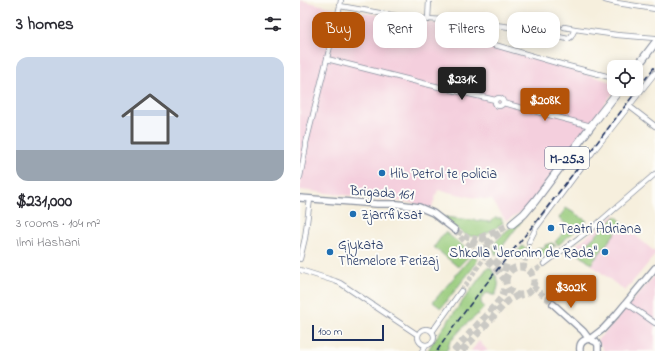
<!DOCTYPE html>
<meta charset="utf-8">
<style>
body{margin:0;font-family:"Indie Flower",sans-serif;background:#f7f7f7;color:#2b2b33;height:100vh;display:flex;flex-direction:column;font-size:15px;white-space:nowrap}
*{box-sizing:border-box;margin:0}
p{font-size:13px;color:#7c7c81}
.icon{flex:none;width:22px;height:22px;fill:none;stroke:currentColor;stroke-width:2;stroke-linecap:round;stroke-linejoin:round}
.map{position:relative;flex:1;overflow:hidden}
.sheet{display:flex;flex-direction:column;background:#fff;width:300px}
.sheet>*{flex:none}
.top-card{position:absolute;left:12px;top:12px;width:283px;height:36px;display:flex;gap:8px}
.fabs{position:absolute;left:307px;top:60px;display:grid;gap:8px}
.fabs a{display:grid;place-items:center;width:36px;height:36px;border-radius:8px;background:#fff;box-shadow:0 2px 10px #0003;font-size:20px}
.scale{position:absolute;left:12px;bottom:10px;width:72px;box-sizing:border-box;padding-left:4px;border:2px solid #1b2f5e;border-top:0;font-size:11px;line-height:14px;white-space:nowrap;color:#1b2f5e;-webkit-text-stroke:3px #fdfcf7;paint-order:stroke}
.price{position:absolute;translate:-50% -34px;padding:0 9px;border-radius:4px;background:#b45309;color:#fff;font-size:13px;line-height:26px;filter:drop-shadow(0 1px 2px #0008)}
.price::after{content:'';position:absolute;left:50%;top:24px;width:12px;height:9px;margin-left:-6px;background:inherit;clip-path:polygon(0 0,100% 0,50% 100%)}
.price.active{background:#222;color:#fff}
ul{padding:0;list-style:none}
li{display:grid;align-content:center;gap:8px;height:212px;padding:0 16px}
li+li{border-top:1px solid #e1e1e2}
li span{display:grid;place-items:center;height:124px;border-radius:12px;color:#555}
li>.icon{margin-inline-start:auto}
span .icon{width:72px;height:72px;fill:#fffc;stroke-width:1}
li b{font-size:17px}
h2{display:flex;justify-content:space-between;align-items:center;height:48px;padding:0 16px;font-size:17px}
.tag{padding:0 14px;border-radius:12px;background:#fff;box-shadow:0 2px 10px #0003;font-size:14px;line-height:36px}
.tag.active{background:#b45309;color:#fff}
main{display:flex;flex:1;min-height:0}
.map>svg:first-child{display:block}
.built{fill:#f4cfdd}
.green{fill:#98cb7b;stroke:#5a7d6c}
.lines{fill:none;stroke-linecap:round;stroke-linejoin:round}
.minor-tunnel{stroke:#cac9c4;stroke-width:4.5;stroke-dasharray:4.5 2;stroke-linecap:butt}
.tertiary-tunnel{stroke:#cac9c4;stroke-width:5.5;stroke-dasharray:5.5 3;stroke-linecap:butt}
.primary-tunnel{stroke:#cac9c4;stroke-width:7;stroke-dasharray:7 3.5;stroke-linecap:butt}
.minor-casing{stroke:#888f9e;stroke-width:6}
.tertiary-casing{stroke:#888f9e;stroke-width:8}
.primary-casing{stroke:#888f9e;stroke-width:9}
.minor{stroke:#fff;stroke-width:4.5}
.tertiary{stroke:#fff;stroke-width:5.5}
.primary{stroke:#fff;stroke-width:7}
.rail{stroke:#1b2f5e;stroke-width:1.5;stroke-dasharray:6 3;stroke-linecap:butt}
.poi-dot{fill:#1f6fb2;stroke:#fdfcf7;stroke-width:1.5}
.labels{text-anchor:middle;stroke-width:4;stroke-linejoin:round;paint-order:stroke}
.shield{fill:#fdfcf7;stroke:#5f6c8c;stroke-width:1}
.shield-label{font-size:13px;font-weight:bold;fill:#1b2f5e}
.poi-label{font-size:14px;fill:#1b2f5e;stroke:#fdfcf7;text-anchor:start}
.street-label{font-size:14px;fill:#1b2f5e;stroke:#fdfcf7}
</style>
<main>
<section class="sheet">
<h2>3 homes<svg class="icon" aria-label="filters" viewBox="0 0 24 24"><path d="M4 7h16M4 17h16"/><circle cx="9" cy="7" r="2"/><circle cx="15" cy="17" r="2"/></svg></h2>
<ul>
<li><span style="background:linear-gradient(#c9d6e8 75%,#9aa5b1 0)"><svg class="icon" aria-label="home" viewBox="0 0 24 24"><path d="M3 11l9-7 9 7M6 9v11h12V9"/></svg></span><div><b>$231,000</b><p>3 rooms · 104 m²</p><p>Ilmi Hashani</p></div></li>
</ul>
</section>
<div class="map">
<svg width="355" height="351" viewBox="0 0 355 351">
<rect width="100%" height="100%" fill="#fdfcf7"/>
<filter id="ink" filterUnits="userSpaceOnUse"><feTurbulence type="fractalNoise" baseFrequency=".025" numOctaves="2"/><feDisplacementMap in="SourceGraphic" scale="8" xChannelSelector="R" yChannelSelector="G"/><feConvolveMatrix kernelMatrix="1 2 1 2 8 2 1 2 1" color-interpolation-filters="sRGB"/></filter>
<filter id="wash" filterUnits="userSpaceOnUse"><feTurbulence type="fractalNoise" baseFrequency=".012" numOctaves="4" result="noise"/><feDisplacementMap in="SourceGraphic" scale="16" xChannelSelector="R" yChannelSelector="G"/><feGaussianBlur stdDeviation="0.9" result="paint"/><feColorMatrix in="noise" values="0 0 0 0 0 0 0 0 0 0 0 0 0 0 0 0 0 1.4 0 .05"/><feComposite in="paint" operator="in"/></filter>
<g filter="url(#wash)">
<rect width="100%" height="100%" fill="#f6efdd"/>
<!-- built -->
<path class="built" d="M0,0l34,8 112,17 5,12 58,13 55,17 50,16v6h2l-90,120 -20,12 -14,-21 -16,-2 -38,-8 -6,17 -2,2 -16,-6 -114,-13z
M314,215l15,15 26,22v3l-30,36 -54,-42z
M355,275v76h-51l-7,-11 14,-14z
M179,341l9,10h-17z"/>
<!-- green -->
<path class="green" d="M266,208l21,13 -29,24 -3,-3 13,-14 -2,-4 -7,-6z
M316,216l7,7 -32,41 -14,-11z
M144,217l47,5 4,-4h6l2,5c-6,4 -16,11 -23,13 -14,4 -27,-10 -36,-19z
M223,219l-27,36c-10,-14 18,-29 27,-36z
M145,232l27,21 -14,14 -24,-20z
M252,243l4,3 -1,1 -2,-2 -2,1 2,2 -14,11c-3,-3 -4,-7 -2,-11 3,-1 5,1 8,0v-3z
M222,246l7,4 1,3 -6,6h-7l1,-7z
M173,255l4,4 -1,5 -35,44 -8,-6z
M187,268h4c7,11 10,14 4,27h-3l-4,-2 -3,1 -4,5v4l3,4c-5,8 -14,13 -21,20 -4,5 -9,10 -13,15 -2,3 -1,6 -4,9h-18l4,-8z"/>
</g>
<g filter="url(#ink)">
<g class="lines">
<!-- minor-tunnel -->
<path class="minor-tunnel" d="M224,268l5,-26
M231,273l13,-9
M161,291l24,-34"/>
<!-- tertiary-tunnel -->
<path class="tertiary-tunnel" d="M155,230c5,7 11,14 19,18
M157,231l10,6 10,2
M233,286l20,18"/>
<!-- primary-tunnel -->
<path class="primary-tunnel" d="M180,238l32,-14
M173 245a7 7 0 1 1 14 0a7 7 0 1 1-14 0Z
M187,245l7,-8 9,-6
M181,252l16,18 9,11
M194,260l6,6 11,4
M206 281a14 14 0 1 1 28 0a14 14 0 1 1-28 0Z
M154,351l43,-48 5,-6 4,-11
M162,351l40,-44 6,-6 10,-6"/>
<defs>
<path id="minor" d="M41,0l-1,6 68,12 56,3 54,7 50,11 3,-2 4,-8 42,6 38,3
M305,0l12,3 38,6
M128,20l1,-20
M145,21l8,14 2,1 33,7 76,22 50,13
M264,27l11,2
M27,59l95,24 73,17
M195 102a4 4 0 1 1 8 0a4 4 0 1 1-8 0Z
M203,103l88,23
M329,106l26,20
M0,177l6,-31v-3l34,-137
M229,242l7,-14 59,-79 60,-76
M0,259l5,-21 5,-39
M244,264l52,-39 59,-51
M0,270l35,11 5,2 78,52
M326,303l29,20
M118 337a8 8 0 1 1 16 0a8 8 0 1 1-16 0Z
M132,332l29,-41
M122,351l4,-5"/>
<path id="tertiary" d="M0,198l77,6h21l21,3 14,6 22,17
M253,304l30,27 6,8 7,3 2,3v6
M290,339l13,-10 13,-14 39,-47
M280,351c-1,-7 2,-11 9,-12"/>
<path id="primary" d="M336,68l19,-25
M212,224l12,-10 11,-13 56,-75 29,-37"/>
</defs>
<!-- minor casing -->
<use href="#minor" class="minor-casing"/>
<!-- tertiary casing -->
<use href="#tertiary" class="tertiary-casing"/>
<!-- primary casing -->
<use href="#primary" class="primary-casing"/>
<!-- minor -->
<use href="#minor" class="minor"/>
<!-- tertiary -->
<use href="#tertiary" class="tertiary"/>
<!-- primary -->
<use href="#primary" class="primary"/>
<!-- rail -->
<path class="rail" d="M137,351c30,-45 64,-86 98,-128 40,-52 81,-104 120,-157"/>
</g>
</g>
<!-- markers -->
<g class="poi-dot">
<circle cx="82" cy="173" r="4"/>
<circle cx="53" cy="214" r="4"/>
<circle cx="251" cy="228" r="4"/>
<circle cx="30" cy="252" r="4"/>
<circle cx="305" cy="252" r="4"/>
</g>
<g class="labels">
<!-- shield labels -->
<rect class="shield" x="245" y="147" width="44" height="22" rx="3"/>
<g class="shield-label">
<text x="267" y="163">M-25.3</text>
</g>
<!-- poi labels -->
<g class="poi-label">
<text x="90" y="178">Hib Petrol te policia</text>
<text x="61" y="219">Zjarrfiksat</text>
<text x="259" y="233">Teatri Adriana</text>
<text x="38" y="249">Gjykata<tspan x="38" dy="16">Themelore Ferizaj</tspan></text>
<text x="297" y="257" text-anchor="end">Shkolla "Jeronim de Rada"</text>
</g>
<!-- street labels -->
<g class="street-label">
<text transform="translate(82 192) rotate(4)" y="5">Brigada 161</text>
</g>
</g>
</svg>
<div class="fabs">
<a><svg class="icon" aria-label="locate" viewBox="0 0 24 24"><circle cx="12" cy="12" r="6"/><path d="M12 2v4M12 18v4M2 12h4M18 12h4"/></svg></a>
</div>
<div class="scale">100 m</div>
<b class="price active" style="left:162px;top:101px">$231K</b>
<b class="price" style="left:245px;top:122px">$208K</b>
<b class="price" style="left:271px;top:309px">$302K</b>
<div class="top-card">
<a class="tag active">Buy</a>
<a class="tag">Rent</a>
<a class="tag">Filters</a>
<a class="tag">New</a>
</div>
</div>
</main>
